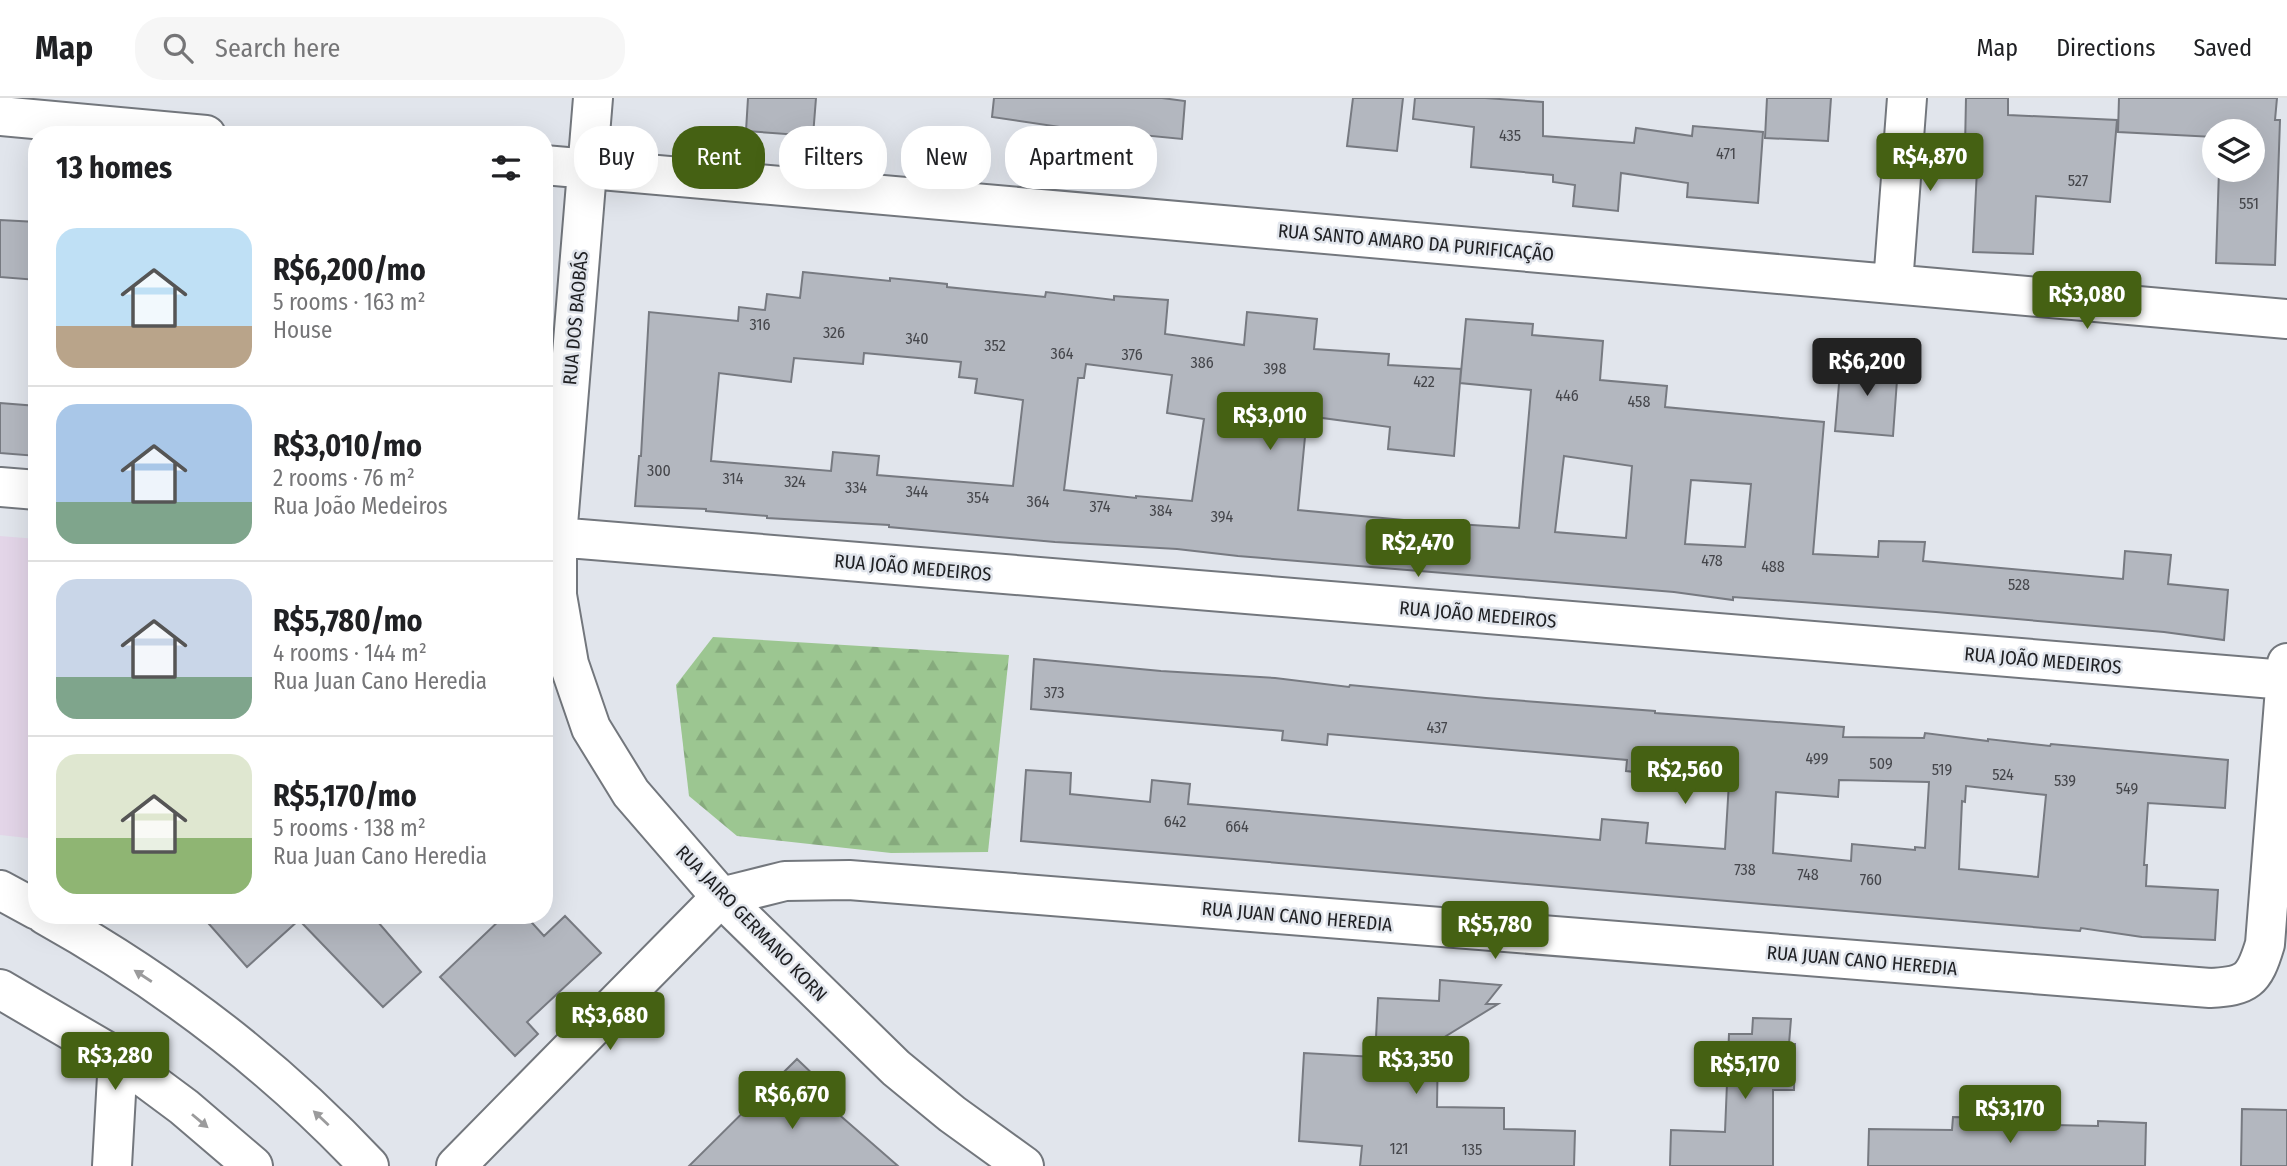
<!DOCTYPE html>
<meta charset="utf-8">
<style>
body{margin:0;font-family:"Fira Sans Condensed",sans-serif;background:#f6f6f6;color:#202124;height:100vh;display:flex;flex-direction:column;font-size:26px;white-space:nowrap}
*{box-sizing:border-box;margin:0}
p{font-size:23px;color:#757577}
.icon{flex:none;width:38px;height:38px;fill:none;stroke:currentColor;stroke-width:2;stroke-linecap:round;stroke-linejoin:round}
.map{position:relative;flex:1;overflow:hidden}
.details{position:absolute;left:28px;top:28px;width:525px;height:798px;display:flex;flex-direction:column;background:#fff;border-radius:28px;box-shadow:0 7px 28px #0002}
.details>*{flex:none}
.top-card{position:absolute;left:574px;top:28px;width:665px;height:63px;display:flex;gap:14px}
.controls{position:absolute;left:2202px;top:21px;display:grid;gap:14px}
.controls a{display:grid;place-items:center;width:63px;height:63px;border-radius:50%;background:#fff;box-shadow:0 7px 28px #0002;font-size:35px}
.price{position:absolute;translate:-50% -60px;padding:0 16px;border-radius:7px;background:#456113;color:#fff;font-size:23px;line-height:46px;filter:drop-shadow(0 2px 4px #0008)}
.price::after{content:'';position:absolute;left:50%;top:42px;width:21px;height:16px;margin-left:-10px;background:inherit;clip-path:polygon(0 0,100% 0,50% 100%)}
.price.active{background:#222;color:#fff}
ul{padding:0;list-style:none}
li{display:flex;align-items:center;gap:21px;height:175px;padding:0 28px}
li+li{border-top:2px solid #e0e0e0}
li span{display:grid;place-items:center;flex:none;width:196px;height:140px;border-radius:21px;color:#555}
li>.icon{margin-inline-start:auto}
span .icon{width:84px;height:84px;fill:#fffc;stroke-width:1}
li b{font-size:30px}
h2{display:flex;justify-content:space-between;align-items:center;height:84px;padding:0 28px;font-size:30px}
.chip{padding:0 24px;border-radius:28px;background:#fff;box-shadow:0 7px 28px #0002;font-size:24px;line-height:63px}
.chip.active{background:#456113;color:#fff}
header{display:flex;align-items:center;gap:42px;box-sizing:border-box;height:98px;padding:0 35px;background:#fff;border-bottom:2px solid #e0e0e0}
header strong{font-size:33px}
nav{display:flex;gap:38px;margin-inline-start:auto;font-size:24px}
.search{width:490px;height:63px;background:#f6f6f6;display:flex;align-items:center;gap:18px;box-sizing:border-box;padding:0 24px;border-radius:28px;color:#757577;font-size:26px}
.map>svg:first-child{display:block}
.education{fill:#e3d5e8}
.forest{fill:url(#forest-firs)}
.building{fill:#b3b7bf;stroke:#777a81;stroke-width:2;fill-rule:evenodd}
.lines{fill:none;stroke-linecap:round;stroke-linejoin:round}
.minor-casing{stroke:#73777d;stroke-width:42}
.minor{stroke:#fff;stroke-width:38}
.oneway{fill:#9b9b9c}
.labels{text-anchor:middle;stroke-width:5;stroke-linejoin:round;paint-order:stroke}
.number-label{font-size:16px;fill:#45464b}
.street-label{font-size:19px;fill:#202124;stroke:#e1e5ec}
</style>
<header>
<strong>Map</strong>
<div class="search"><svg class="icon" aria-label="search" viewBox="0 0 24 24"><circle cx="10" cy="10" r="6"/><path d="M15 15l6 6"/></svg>Search here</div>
<nav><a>Map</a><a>Directions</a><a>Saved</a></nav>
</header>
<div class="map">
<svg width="2287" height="1068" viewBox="0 0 2287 1068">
<defs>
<pattern id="forest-firs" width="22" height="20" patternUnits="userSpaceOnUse" patternTransform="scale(1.75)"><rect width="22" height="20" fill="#9cc691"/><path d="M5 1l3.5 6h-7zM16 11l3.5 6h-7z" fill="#86aa7d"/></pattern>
</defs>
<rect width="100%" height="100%" fill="#e1e5ec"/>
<!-- education -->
<path class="education" d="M0,438l37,3v300l-37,-4z"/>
<!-- forest -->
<path class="forest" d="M713,539l296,18 -21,197 -97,1 -154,-17 -48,-40 -13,-111z"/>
<!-- building -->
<path class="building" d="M748,0h68l-3,38 -67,-5z
M994,0h168l23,3 -3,38 -81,-8 -1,2 -108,-16z
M1353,0h50l-6,53 -50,-5z
M1415,0h70l58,4v34l91,7 2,-15 56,8 1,-10 70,6 -5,71 -71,-6 1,-14 -67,-10 -3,38 -45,-5 2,-21 -22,-3v-7l-82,-8 3,-40 -61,-8z
M1767,0h64l-3,43 -63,-3z
M1966,0h42v17l109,5 -7,82 -74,-6 -3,58 -60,-2 5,-104h-13z
M2119,0h158l-2,22h5l-5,145 -59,-2 3,-93h33v-39h-38v6l-96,-5z
M0,122l37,2v58l-37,-3z
M803,174l87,9v-3l57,6v3l98,10 1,-5 68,8v-4l54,4 -3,34 79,11 3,-33 70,7 -3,30 75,5 -1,11 73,4 -7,87 -66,-7 2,-22 -83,-11 -9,94 127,12 94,6 12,-138 -71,-7 6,-64 67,5 -1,11 71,6 -3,39 67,6 -2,21 159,15 -11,132 65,3 1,-16 46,1 -2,19 200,18 2,-28 46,4 -3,29 60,6 -4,50 -60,-8 -228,-20 -203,-15v3l-59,-8 -436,-36 -61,-7 -122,-7 -166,-15v-2l-122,-7v-2l-61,-5v-2l-71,-3 4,-50h2l8,-144 89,9 1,-14 26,3 2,-16 33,4zM864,255l97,9 -2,15 18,2 -2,14 48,7 -10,86 -136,-11 2,-19 -46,-4 -2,19 -120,-10 8,-88 72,9 3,-24 69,6zM1086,266l86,11 -5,38 37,6 -12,82 -56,-5v2l-72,-8 14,-112h6zM1564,358l68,10 -6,72 -71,-6zM1691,382l60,4 -6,63 -60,-3z
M1841,262l57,6 -5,70 -58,-5z
M0,305l37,3v50l-37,-3z
M1034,561l127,12 114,7 74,9 1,-2 136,13 169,13v2l189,14 -1,10 81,1 1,-5 63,8v-2l62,7 1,-2 177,16 -3,48 -77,-5 -4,62h3l-1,21 72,4 -3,50 -73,-3 -61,-9 -1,3 -1059,-90 5,-71 45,3 -1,21 80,8 2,-22 38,4 -2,20 412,36 2,-21 46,4 -2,20 79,6 4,-67 -103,-11 1,-11 -299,-26 -1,11 -45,-5 1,-9 -252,-22zM1839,682l90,2 -4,66 -10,-1v3l-63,-6 -1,17 -78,-8 3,-61 62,5zM1966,688l80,9 -8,82 -79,-8 3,-68 3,1z
M201,817h171l49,57 -38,35 -84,-87 -52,47z
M505,817h20l19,21 21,-20 36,37 -74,69 11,12 -23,22 -75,-79z
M1440,882l61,5 -15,19h12l-60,37 -1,66 67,1v21l71,2 -1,35h-214l2,-20 -63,-5 5,-88 71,4 3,-59 61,3z
M1753,920l38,1 -2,25h6l-1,46h-21v76h-103l1,-36 54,2 4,-98h23z
M797,961l24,23 -9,9 86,75h-209z
M2242,1011l45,1v56h-46z
M1953,1019l55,1v6l90,2v-5l48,2 -1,43h-277l1,-37 83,1z"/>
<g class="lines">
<defs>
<path id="minor" d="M593,0l-36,439v58l12,69 22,64 40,65 90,104 175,171 56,46 72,52
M0,18l206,19
M544,67l1743,154
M1893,186l14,-186
M0,389l37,3
M544,438l1742,144
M0,792l37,20
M721,799l64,-16 64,-1 1361,108c37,-2 44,-7 55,-44l22,-281
M45,817c120,67 230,151 324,251
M0,891l118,69 66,49 69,59
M112,1068l6,-108
M456,1068l265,-269"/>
</defs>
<!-- minor casing -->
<use href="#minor" class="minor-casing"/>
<!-- minor -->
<use href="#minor" class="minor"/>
</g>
<!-- one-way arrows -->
<defs><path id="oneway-solid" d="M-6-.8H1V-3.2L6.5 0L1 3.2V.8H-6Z" transform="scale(1.75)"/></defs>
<g class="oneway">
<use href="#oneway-solid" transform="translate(143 878) rotate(-147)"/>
<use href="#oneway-solid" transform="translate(321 1020) rotate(-137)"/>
<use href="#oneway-solid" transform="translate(200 1023) rotate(40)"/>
</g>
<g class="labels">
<!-- number labels -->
<g class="number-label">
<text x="1510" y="43">435</text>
<text x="1726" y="61">471</text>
<text x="2078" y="88">527</text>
<text x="2249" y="111">551</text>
<text x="760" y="232">316</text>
<text x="834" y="240">326</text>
<text x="917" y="246">340</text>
<text x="995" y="253">352</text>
<text x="1062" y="261">364</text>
<text x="1132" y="262">376</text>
<text x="1202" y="270">386</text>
<text x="1275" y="276">398</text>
<text x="1424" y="289">422</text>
<text x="1567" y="303">446</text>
<text x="1639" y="309">458</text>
<text x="659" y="378">300</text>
<text x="733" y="386">314</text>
<text x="795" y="389">324</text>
<text x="856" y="395">334</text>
<text x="917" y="399">344</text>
<text x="978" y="405">354</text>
<text x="1038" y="409">364</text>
<text x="1100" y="414">374</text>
<text x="1161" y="418">384</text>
<text x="1222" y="424">394</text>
<text x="1712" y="468">478</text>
<text x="1773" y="474">488</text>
<text x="2019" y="492">528</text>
<text x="1054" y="600">373</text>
<text x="1437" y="635">437</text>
<text x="1817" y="666">499</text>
<text x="1881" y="671">509</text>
<text x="1942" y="677">519</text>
<text x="2003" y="682">524</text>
<text x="2065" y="688">539</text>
<text x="2127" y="696">549</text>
<text x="1175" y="729">642</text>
<text x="1237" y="734">664</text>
<text x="1745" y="777">738</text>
<text x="1808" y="782">748</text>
<text x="1871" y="787">760</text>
<text x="1399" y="1056">121</text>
<text x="1472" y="1057">135</text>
</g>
<!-- street labels -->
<g class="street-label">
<text transform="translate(1416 144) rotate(5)" y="7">RUA SANTO AMARO DA PURIFICAÇÃO</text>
<text transform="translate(575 220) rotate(-85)" y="7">RUA DOS BAOBÁS</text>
<text transform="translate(913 469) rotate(5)" y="7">RUA JOÃO MEDEIROS</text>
<text transform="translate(1478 516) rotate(5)" y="7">RUA JOÃO MEDEIROS</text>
<text transform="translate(2043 562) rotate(5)" y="7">RUA JOÃO MEDEIROS</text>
<text transform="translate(1297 818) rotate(5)" y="7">RUA JUAN CANO HEREDIA</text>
<text transform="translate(752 825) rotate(46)" y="7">RUA JAIRO GERMANO KORN</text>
<text transform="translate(1862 862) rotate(5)" y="7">RUA JUAN CANO HEREDIA</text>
</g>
</g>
</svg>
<div class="controls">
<a><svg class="icon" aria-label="layers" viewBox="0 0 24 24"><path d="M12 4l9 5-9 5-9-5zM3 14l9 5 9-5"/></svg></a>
</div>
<b class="price" style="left:1930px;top:95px">R$4,870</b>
<b class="price" style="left:2087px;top:233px">R$3,080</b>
<b class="price active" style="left:1867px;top:300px">R$6,200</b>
<b class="price" style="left:1270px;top:354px">R$3,010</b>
<b class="price" style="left:1418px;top:481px">R$2,470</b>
<b class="price" style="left:1685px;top:708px">R$2,560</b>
<b class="price" style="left:1495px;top:863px">R$5,780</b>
<b class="price" style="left:610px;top:954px">R$3,680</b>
<b class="price" style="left:115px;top:994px">R$3,280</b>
<b class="price" style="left:1416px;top:998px">R$3,350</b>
<b class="price" style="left:1745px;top:1003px">R$5,170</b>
<b class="price" style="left:792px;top:1033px">R$6,670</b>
<b class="price" style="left:2010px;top:1047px">R$3,170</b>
<div class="top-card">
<a class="chip">Buy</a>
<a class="chip active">Rent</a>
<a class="chip">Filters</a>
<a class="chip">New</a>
<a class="chip">Apartment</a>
</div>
<section class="details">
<h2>13 homes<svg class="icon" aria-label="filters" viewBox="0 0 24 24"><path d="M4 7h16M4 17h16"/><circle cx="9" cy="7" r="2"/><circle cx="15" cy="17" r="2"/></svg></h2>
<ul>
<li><span style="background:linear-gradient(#bfe0f5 70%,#b9a48a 0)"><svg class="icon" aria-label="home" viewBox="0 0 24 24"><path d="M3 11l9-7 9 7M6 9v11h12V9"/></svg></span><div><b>R$6,200/mo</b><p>5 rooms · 163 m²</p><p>House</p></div></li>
<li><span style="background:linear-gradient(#a9c7e8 70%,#7fa58c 0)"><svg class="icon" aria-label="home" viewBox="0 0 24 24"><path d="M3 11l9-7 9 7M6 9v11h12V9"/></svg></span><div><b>R$3,010/mo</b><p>2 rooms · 76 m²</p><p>Rua João Medeiros</p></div></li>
<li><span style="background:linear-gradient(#c9d6e8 70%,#7fa58c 0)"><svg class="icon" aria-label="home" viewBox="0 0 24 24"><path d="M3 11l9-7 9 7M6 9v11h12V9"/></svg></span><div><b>R$5,780/mo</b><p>4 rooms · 144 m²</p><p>Rua Juan Cano Heredia</p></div></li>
<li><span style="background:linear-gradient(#dfe7d0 60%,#8fb573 0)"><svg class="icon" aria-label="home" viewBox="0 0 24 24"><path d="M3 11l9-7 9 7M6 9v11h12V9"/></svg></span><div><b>R$5,170/mo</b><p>5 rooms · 138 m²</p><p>Rua Juan Cano Heredia</p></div></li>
</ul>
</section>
</div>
